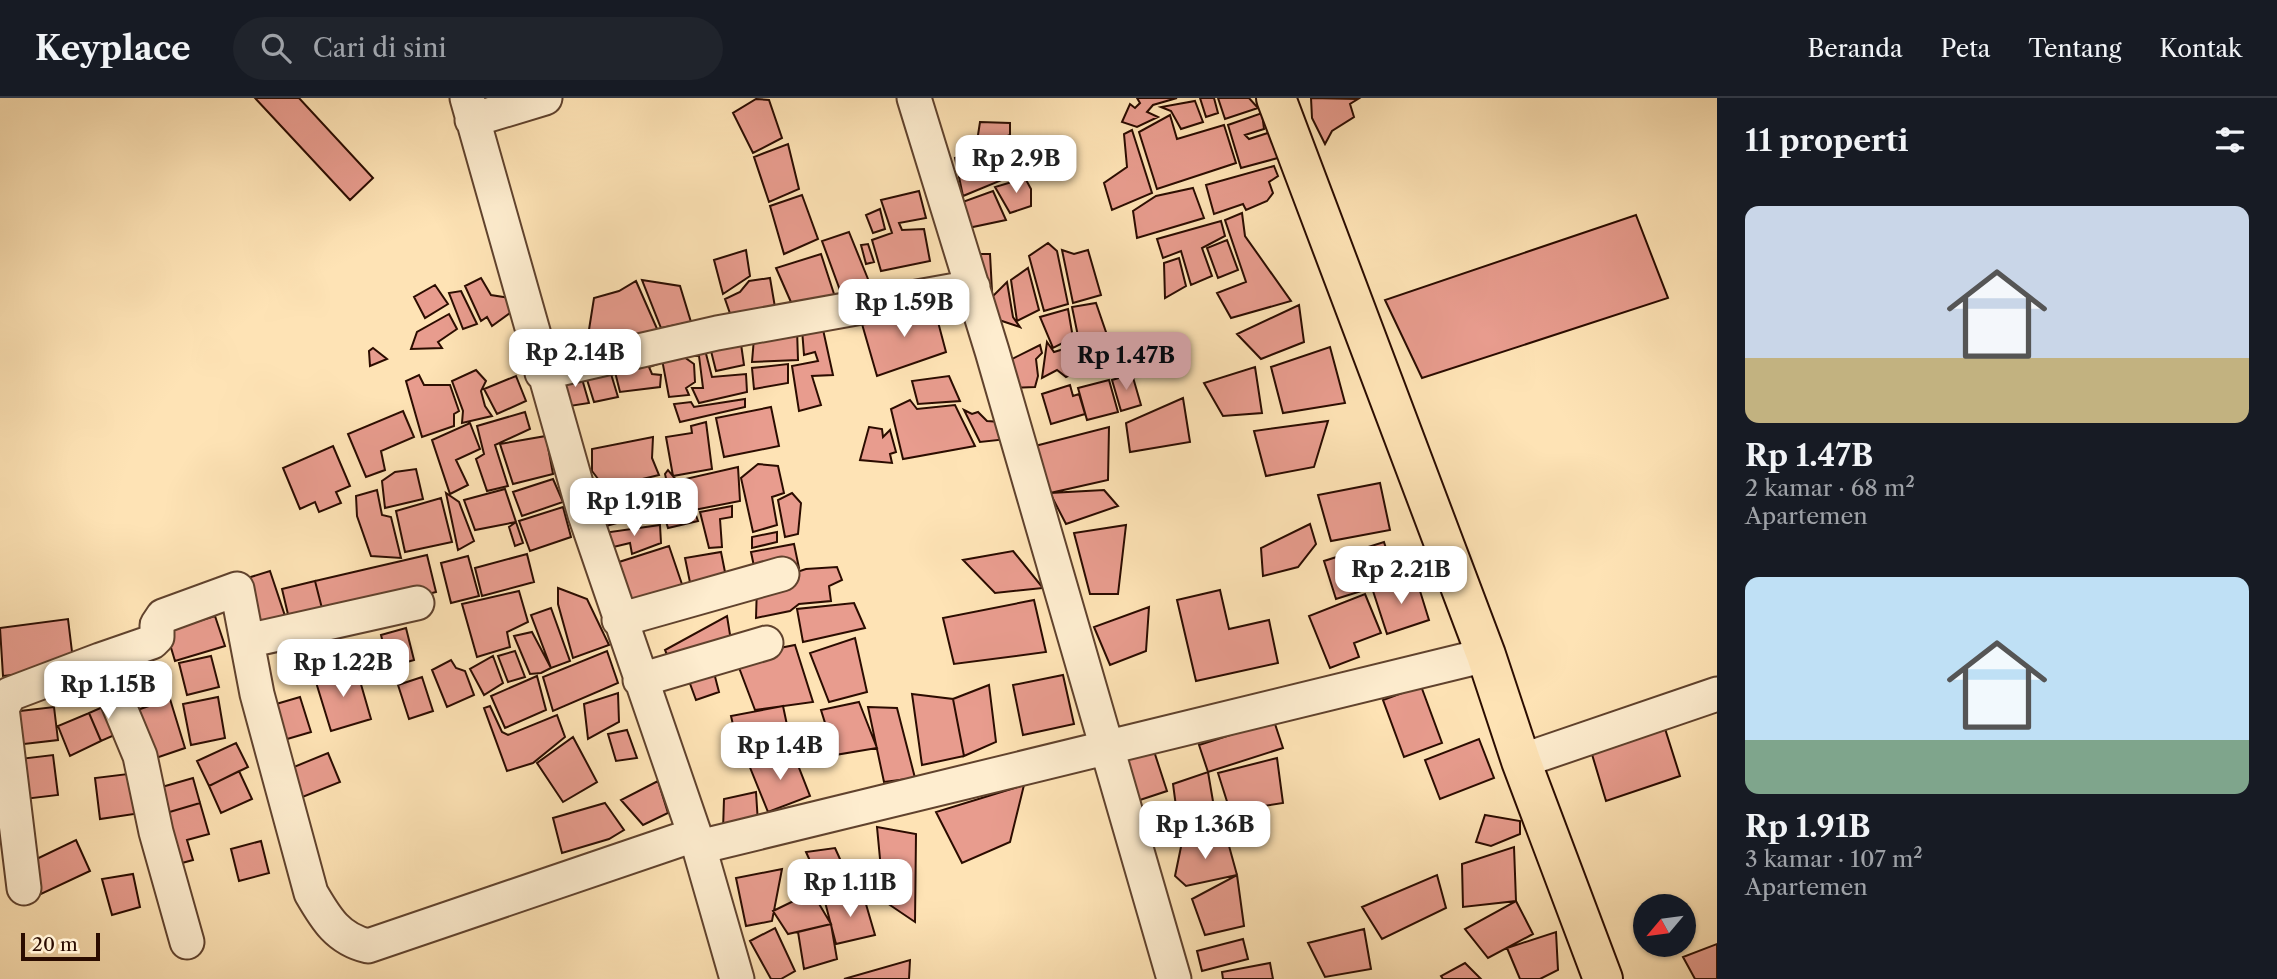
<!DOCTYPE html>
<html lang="id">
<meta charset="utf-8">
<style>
body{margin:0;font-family:"Libre Caslon Text",serif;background:#20242c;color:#f1f3f6;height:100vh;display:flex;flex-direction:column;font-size:26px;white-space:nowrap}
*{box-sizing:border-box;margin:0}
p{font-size:23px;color:#9ea1a6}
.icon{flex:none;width:38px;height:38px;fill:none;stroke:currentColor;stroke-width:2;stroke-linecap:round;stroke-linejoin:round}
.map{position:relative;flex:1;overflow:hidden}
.panel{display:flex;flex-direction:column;background:#171b24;width:560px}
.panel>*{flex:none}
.needle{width:46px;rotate:241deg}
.controls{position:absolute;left:1633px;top:796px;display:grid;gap:14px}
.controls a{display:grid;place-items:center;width:63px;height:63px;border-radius:50%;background:#171b24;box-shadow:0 2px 5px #0004;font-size:35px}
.scale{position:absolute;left:21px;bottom:18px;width:79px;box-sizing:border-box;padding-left:7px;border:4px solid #2b0c00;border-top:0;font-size:19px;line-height:24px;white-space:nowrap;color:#2b0c00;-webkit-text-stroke:5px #feedcf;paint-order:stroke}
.price{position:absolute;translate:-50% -60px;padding:0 16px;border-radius:14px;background:#fff;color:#222;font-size:23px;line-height:46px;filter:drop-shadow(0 2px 4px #0008)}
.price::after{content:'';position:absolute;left:50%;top:42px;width:21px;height:16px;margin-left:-10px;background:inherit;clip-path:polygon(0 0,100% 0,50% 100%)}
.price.active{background:#c59692;color:#111}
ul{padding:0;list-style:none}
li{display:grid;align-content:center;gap:14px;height:371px;padding:0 28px}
li span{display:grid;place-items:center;height:217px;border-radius:14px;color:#555}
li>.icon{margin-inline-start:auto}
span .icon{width:126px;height:126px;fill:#fffc;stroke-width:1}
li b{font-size:30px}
h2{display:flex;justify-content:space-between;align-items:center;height:84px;padding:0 28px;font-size:30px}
header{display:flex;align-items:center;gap:42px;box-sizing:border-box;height:98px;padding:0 35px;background:#171b24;border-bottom:2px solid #363941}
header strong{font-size:33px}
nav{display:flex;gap:38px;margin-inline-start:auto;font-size:24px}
.search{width:490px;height:63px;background:#20242c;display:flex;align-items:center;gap:18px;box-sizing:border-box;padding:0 24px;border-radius:38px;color:#9ea1a6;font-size:26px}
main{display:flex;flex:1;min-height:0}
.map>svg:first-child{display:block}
.building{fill:#e89c8e;stroke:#2b0c00;stroke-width:2}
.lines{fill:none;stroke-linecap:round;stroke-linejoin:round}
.minor-casing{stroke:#60422d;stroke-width:37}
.major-casing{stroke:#2b0c00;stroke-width:42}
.minor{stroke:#feedcf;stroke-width:33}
.major{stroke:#fee3b5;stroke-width:38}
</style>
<header>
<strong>Keyplace</strong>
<div class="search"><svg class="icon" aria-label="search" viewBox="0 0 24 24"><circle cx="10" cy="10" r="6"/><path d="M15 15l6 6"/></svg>Cari di sini</div>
<nav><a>Beranda</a><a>Peta</a><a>Tentang</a><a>Kontak</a></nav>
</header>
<main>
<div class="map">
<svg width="1717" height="881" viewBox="0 0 1717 881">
<rect width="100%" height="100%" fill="#fee3b5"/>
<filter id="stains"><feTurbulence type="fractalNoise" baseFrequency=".00286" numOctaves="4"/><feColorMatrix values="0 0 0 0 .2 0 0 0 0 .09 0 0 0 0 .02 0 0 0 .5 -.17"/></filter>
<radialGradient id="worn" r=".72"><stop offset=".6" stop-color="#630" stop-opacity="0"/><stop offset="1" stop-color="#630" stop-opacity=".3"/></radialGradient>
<!-- building -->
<path class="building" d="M255,0h44l74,80 -23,22z
M1137,0h40l-24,7 -6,7 11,5 -21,10 -15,-5 8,-18 5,4 5,-5z
M1200,0h14l4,15 -12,4z
M1218,0h31l9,10 -33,11z
M1311,0l47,1 -8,5 4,13 -22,14 -7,13 -13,-26z
M756,1l13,1 13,38 -29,15 -20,-40z
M1195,3l8,21 -22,7 -10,-18 -10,-4z
M1262,15l2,16 -19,6 4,4 25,-8 15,24 -48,13 -13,-43z
M1170,17l7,24 47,-14 12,38 -79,26 -18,-57z
M980,24l30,1v12l-34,13z
M1132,32l20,63 -40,17 -8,-27 23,-16 -3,-33z
M1009,43l10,11 2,20 -58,24 -8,-38z
M788,46l11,45 -30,13 -15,-45z
M1274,68l4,10 -9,6 4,11 -6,8 -21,9 -3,-6 -29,10 -8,-29z
M1025,80l6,11v17l-21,7 -15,-26z
M1193,90l11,30 -67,20 -4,-27 23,-15z
M919,93l7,27 -27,5 3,7 22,-1 6,32 -49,10 -9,-31 20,-7 -11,-33z
M993,93l13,29 -38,8 -11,-24z
M802,97l16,44 -34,15 -14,-48z
M880,111l5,20 -12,4 -7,-18z
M1242,115l3,23 46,65 -60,17 -14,-25 29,-11 -21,-62z
M1636,117l32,83 -246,80 -37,-78z
M1221,123l4,15 -23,12 10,28 -21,9 -10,-34 -18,7 -6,-19z
M849,134l21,52 -29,9 -19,-52z
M1227,142l11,30 -20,8 -11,-30z
M1048,145l9,8 11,53 -24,7 -15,-55z
M868,146l6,18 -8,2 -5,-19z
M746,152l4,26 -27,18 -9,-34z
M1062,152l12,4 14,-4 13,45 -28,8z
M821,156l14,43 -41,12 -18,-41z
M971,156h19l2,37 -11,11z
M1179,160l7,28 -21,12 -1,-35z
M1028,170l11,42 -22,11 -6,-41z
M481,180l10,17 19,3 4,12 -22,16 -5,-9 -6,4 -16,-35z
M770,180l6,35 -43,9 -8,-23 15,-7 9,-11z
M642,182l38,6 11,36 -30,6z
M636,183l22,50 -52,22 -18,-17 6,-38 25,-7z
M1007,184l6,35 7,10 -30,-10 -4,-14z
M435,187l13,19 -23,14 -11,-21z
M461,193l16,33 -14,5 -14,-36z
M933,205l13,49 -69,24 -15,-52z
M1096,205l12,35 -29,3 -7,-34z
M1299,207l5,37 -43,17 -24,-25z
M1068,211l5,29 -20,10 -13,-31z
M449,216l8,15 -19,13 4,6 -31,1 6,-17z
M822,227l11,50 -21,1 9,29 -22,6 -7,-45 26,-5 -3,-9 -11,3 -2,-26z
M797,231l1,31 -46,2 2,-24z
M740,239l4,28 -28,6 -6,-24z
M697,244l7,4 8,31 34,-3 1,18 -48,11 -7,-15h11l-4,-32h-10z
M1047,244l7,10 13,-4 9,24 -10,5 -9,-7 -15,8z
M1070,246l12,3 15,-1 -7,11 13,5 -24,8z
M1040,247l2,8 -6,6 2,17 -3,11 -24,1 -3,-27z
M1330,249l15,56 -62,10 -12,-46z
M373,250l14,11 -17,7 -1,-15z
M661,256l23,3 10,7 1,18 -9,6 3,7 -20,2z
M654,258l4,8 -9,3 3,7 9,1 -1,12 -40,5 -7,-28z
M608,266l10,33 -24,5 -10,-32z
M788,266v19l-34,6 -2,-21z
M1255,269l7,46 -39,3 -19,-33z
M476,272l10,11 -5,10 4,15 7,10 -30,7 1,-12 -11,-30z
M566,274h14l9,31 -19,3 -5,-14z
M1132,276l9,31 -20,6 -9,-31z
M419,277l5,10h26l9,26 -5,3v12l-32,11 -16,-56z
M516,278l10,25 -29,13 -13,-25z
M949,278l11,25 -42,3 -6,-23z
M1109,282l9,32 -31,8 -9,-32z
M1070,287l3,11 6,-2 6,20 -34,10 -9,-30z
M1183,300l7,44 -60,10 -4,-29z
M745,301v8l-65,15 -6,-18 17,-2 3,5z
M910,302l7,9 38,-4 20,41 -72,13 -12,-50z
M771,309l8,39 -55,11 -8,-39z
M964,312l8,4 6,-2 9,9 14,1 7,17 -28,3z
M403,313l11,26 -33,14 4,19 -19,7 -18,-43z
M525,314l5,17 -35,16 13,41 -21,5 -11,-32 8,-5 -7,-28z
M1328,323l-14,46 -48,9 -12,-45z
M706,324l6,47 -39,7 -7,-39 26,-4 -1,-7z
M470,325l10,26 -24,11 12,25 -18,9 -18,-54z
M869,329l13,2 1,8 7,-7 6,22 -6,2 2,9 -32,-3z
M1109,329l-1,53 -58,13 -15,-47z
M546,338l7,38 -40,10 -13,-40z
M653,339l-1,21 7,17 -54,13 -13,-17v-22z
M333,348l17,40 -14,6 5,11 -22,9 -4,-10 -15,7 -17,-41z
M758,366l20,2 6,27 -12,4 5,28 -24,7 -12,-54z
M738,369l2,34 -46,9 4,11 -30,7 -11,-36 11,-5 -3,-13 3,-4 9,11z
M416,371l7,30 -38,9 -3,-27 13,-9z
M553,381l10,23 -41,14 -9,-24z
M647,385l9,29 -57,16 -10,-33z
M1380,385l10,47 -59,11 -13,-46z
M505,391l11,33 -41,8 -11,-30z
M377,392l5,25 9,2 10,41 -30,-2 -14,-40 -1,-20z
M1104,392l14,16 -52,18 -16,-31z
M446,395l13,9 15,39 -16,9z
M792,395l9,10 -3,31 -13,3 -7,-37z
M441,400l11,44 -47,10 -9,-41z
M732,408v11l-12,2 2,28 -13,1 -9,-36z
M563,409l8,30 -41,14 -11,-30z
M516,424l7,21 -8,3 -6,-19z
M1310,426l6,20 -18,23 -35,9 -2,-28z
M660,427l1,18 -29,11 -2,-11 -25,6 -2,-16z
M1126,427l-8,69h-28l-16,-61z
M777,434v10l-25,6v-11z
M1384,444l12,38 -60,19 -12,-38z
M794,446l5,24 -43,8 -5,-24z
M669,448l17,50 -50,16 -17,-50z
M1013,453l30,37 -48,5 -32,-33z
M721,454l7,35 -35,10 -8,-39z
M527,456l7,28 -52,14 -7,-28z
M427,457l9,37 -111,28 -10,-39z
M468,458l11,40 -28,7 -10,-40z
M837,469l5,13 -13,6 2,15 -32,3 -9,7 -34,7 1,-33 49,-16z
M270,473l15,45 -31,11 -16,-46z
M1416,480l13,42 -42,14 -14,-43z
M315,483l10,39 -34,7 -9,-38z
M558,490l29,11 22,46 -36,13 -15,-54z
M1220,492l9,39 40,-9 9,43 -82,18 -19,-81z
M519,493l9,31 -21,10 3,15 -33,10 -15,-53z
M1365,496l16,39 -27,10 5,14 -29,11 -21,-52z
M1034,502l12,52 -92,12 -11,-46z
M854,505l11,25 -62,14 -6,-33z
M1149,509l-3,44 -36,14 -16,-38z
M551,510l19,53 -19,7 -20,-53z
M215,518l10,30 -50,15 -9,-30z
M727,518l5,31 -60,20 -7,-17z
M68,521l6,49 -71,8 -3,-48z
M406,530l8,32 -25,7 -8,-32z
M532,534l19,36 -10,5 -11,1 -16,-38z
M334,536l10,28 -36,12 -10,-28z
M855,540l12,54 -38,10 -19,-49z
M795,547l18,57 -58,8 -20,-53z
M515,553l10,26 -17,5 -10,-26z
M607,553l11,32 -65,28 -10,-34z
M211,558l8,31 -32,8 -8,-32z
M493,558l10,27 -19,12 -14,-26z
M451,562l5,8 9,3 9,24 -27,12 -15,-37z
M712,567l7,27 -23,8 -11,-30z
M356,569l15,52 -40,12 -16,-52z
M1063,577l11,49 -51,11 -10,-50z
M537,578l9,34 -41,18 -14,-32z
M422,579l11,34 -24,8 -11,-34z
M989,587l7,57 -32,14 -11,-57z
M1421,588l21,57 -38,14 -21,-57z
M618,595l1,29 -31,17 -4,-35z
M912,596l41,5 11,57 -42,9z
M218,599l7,41 -34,7 -8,-41z
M300,599l11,35 -34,10 -11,-35z
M170,601l15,49 -32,11 -16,-49z
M114,604l12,28 -25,11 -12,-28z
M859,604l18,46 -42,7 -14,-45z
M490,608l12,26 6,3 49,-20 8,22 -32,26 -26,8 -23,-63z
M783,608l8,38 -52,7 -8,-35z
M54,609l4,33 -51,6 -4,-33z
M868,609l29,1 18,70 -31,4z
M89,615l12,28 -31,15 -12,-30z
M1661,618l19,60 -74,25 -18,-60z
M1274,623l9,27 -75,24 -9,-27z
M627,632l10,28 -21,3 -8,-27z
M573,639l24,45 -34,20 -26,-39z
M1479,641l15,39 -54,21 -15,-39z
M236,645l12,24 -39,19 -12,-25z
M1152,647l15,46 -33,11 -15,-46z
M328,655l12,29 -40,16 -11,-29z
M53,657l5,40 -42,5 -5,-40z
M794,657l16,41 -42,16 -19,-47z
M1277,660l6,45 -53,8 -12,-38z
M239,673l13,28 -31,14 -12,-27z
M1208,674l7,41 -36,16 -6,-45z
M136,675l5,40 -41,6 -5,-41z
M193,680l7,25 -44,13 -8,-25z
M658,683l10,32 -25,12 -22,-25z
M1024,687l-14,57 -48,21 -26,-51z
M756,694l2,31 -35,7 1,-31z
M200,705l9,31 -22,6 6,20 -22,6 -15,-50z
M605,705l19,27 -15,9 -47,14 -9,-35z
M1485,717l35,6v13l-29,12 -15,-4z
M877,729l39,7 -1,88 -31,-21z
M1226,737l11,40 -51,11 -11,-10 7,-34z
M76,742l14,31 -49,23 -15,-30z
M261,743l8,32 -30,8 -8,-32z
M1514,749l2,54 -53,6 -1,-43z
M835,750l14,31 -26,11 -17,-38z
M782,771l-10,52 -26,5 -10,-48z
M133,776l7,33 -28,8 -10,-36z
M1237,777l7,51 -39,9 -13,-36z
M1437,777l9,33 -64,31 -20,-32z
M812,794l19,32 -43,10 -15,-23z
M863,796l12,41 -39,9 -11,-42z
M1516,803l17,33 -45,24 -23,-29z
M831,826l6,35 -33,10 -6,-37z
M775,830l20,43 -14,8h-10l-21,-38z
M1364,831l7,40 -46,8 -17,-34z
M1556,834l2,38 -18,9h-20l-13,-31z
M1243,841l5,20 -46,12 -5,-20z
M1717,846v35h-22l-12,-22z
M910,862l-1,19h-65z
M1270,865l3,16h-50l-1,-7z
M1465,865l16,16h-38l-2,-3z"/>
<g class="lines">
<defs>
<path id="minor" d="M467,0l118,417 114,332 38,132
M914,0l78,253 182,628
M472,22l73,-22
M542,275l175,-40 256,-46
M619,522l163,-46
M247,543l170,-38
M640,582l126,-37
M1521,663l196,-67
M699,749l787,-192
M24,790l-22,-180 8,-14 90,-34
M187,844l-31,-110 -16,-76 -40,-96 52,-18 5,-5v-12l6,-9 74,-27 20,105 54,199c15,26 27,46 57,53l326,-111"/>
<path id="major" d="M1276,0l210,557 35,106 82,218"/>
</defs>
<!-- minor casing -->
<use href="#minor" class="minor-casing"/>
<!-- major casing -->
<use href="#major" class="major-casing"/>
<!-- minor -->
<use href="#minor" class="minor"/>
<!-- major -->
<use href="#major" class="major"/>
</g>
<rect width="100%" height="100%" filter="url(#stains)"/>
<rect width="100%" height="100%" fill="url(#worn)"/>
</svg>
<div class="controls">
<a><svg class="needle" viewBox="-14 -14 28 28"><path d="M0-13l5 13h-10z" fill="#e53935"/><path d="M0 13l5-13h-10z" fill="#9ea1a6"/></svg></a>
</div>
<div class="scale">20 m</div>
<b class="price" style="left:1016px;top:97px">Rp 2.9B</b>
<b class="price" style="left:904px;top:241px">Rp 1.59B</b>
<b class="price" style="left:575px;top:291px">Rp 2.14B</b>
<b class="price active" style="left:1126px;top:294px">Rp 1.47B</b>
<b class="price" style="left:634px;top:440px">Rp 1.91B</b>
<b class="price" style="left:1401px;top:508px">Rp 2.21B</b>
<b class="price" style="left:343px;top:601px">Rp 1.22B</b>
<b class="price" style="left:108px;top:623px">Rp 1.15B</b>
<b class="price" style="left:780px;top:684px">Rp 1.4B</b>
<b class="price" style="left:1205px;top:763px">Rp 1.36B</b>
<b class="price" style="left:850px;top:821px">Rp 1.11B</b>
</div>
<section class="panel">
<h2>11 properti<svg class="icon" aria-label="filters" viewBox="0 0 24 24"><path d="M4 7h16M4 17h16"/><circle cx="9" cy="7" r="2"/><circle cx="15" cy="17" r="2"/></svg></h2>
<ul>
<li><span style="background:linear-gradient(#c9d6e8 70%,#c2b280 0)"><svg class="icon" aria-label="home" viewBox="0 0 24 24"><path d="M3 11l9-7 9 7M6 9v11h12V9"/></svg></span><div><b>Rp 1.47B</b><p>2 kamar · 68 m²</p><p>Apartemen</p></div></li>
<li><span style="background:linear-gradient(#bfe0f5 75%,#7fa58c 0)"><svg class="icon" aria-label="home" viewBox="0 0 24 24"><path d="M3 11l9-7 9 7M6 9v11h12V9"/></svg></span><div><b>Rp 1.91B</b><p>3 kamar · 107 m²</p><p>Apartemen</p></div></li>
</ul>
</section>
</main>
